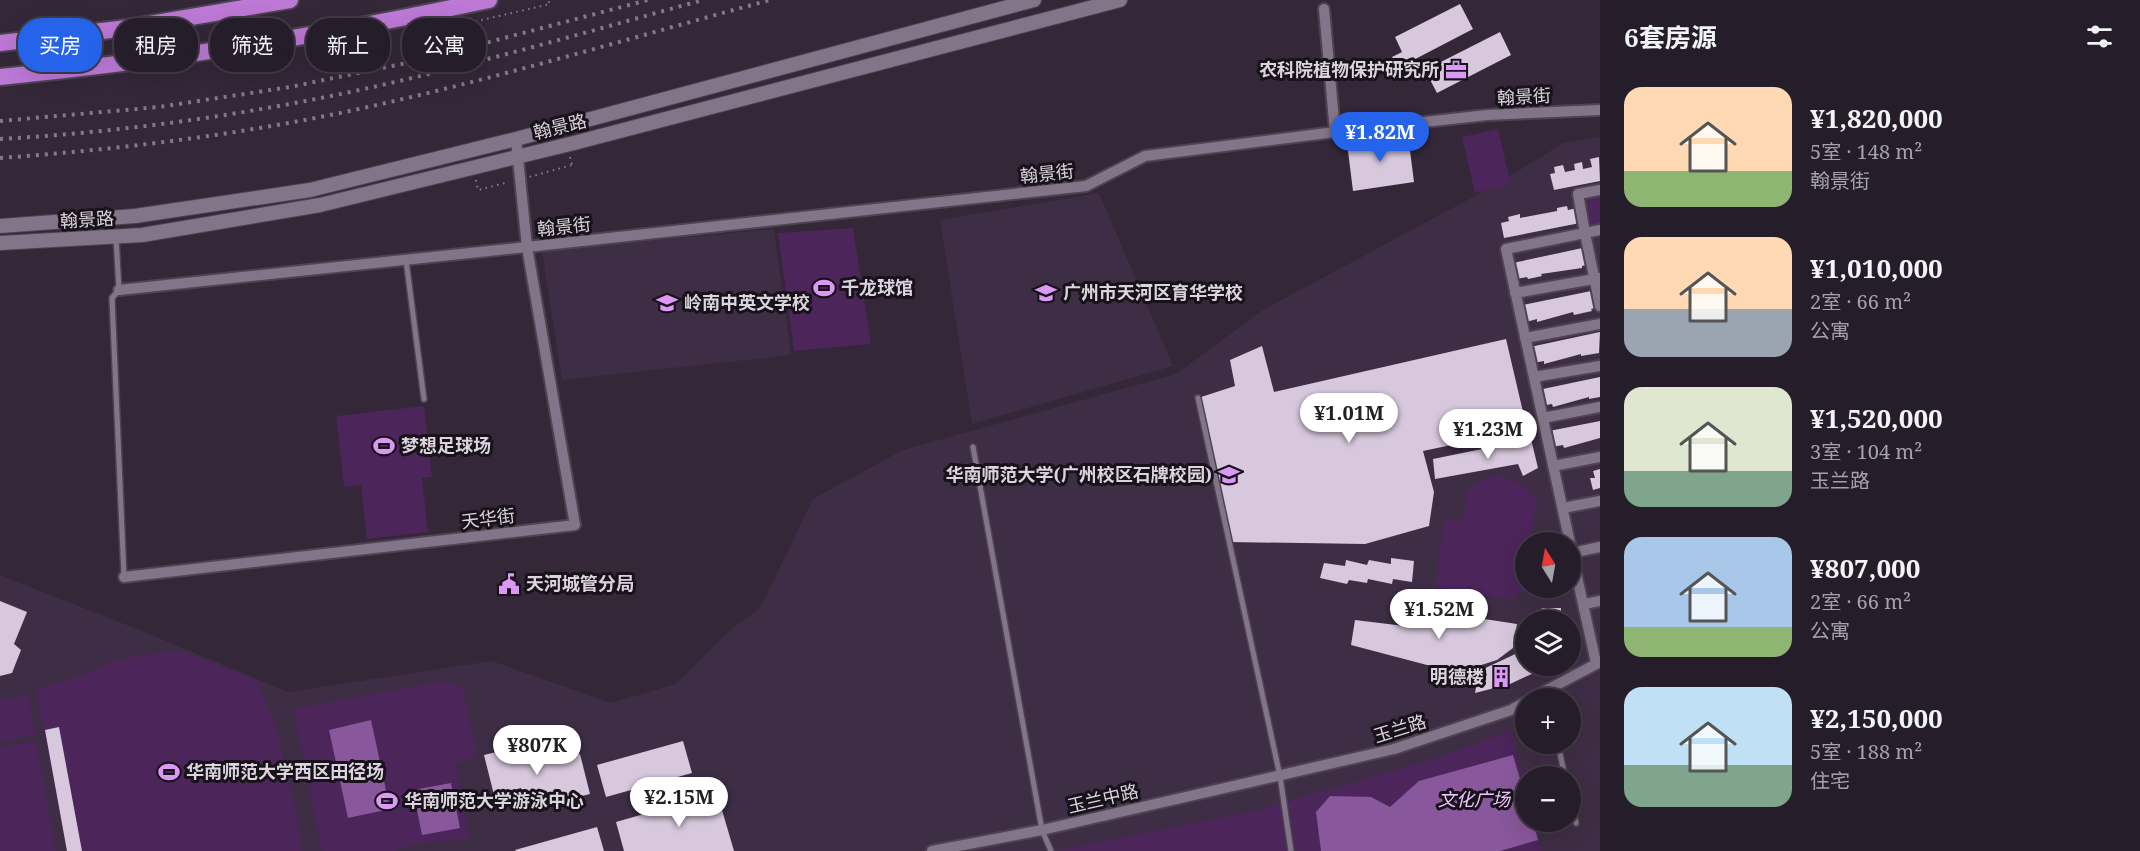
<!DOCTYPE html>
<html lang="zh">
<meta charset="utf-8">
<style>
body{margin:0;font-family:"Noto Serif","Noto Sans SC",serif;background:#2e2632;color:#f1f3f6;height:100vh;display:flex;flex-direction:column;font-size:22px;white-space:nowrap}
*{box-sizing:border-box;margin:0}
p{font-size:20px;color:#a4a2a8}
.icon{flex:none;width:33px;height:33px;fill:none;stroke:currentColor;stroke-width:2;stroke-linecap:round;stroke-linejoin:round}
.map{position:relative;flex:1;overflow:hidden}
.details{display:flex;flex-direction:column;background:#261d2a;width:540px}
.details>*{flex:none}
.banner{position:absolute;left:18px;top:18px;width:570px;height:54px;display:flex;gap:12px}
.needle{width:39px;rotate:349deg}
.tools{position:absolute;left:1515px;top:532px;display:grid;gap:12px}
.tools a{display:grid;place-items:center;width:66px;height:66px;border-radius:50%;background:#261d2a;box-shadow:0 6px 24px #0002,0 0 0 2px #423b47;font-size:30px}
.price{position:absolute;translate:-50% -51px;padding:0 14px;border-radius:21px;background:#fff;color:#222;font-size:20px;line-height:39px;filter:drop-shadow(0 2px 3px #0008)}
.price::after{content:'';position:absolute;left:50%;top:36px;width:18px;height:14px;margin-left:-9px;background:inherit;clip-path:polygon(0 0,100% 0,50% 100%)}
.price.active{background:#2563eb;color:#fff}
ul{padding:0;list-style:none}
li{display:flex;align-items:center;gap:18px;height:150px;padding:0 24px}
li span{display:grid;place-items:center;flex:none;width:168px;height:120px;border-radius:18px;color:#555}
li>.icon{margin-inline-start:auto}
span .icon{width:72px;height:72px;fill:#fffc;stroke-width:1}
li b{font-size:26px}
h2{display:flex;justify-content:space-between;align-items:center;height:72px;padding:0 24px;font-size:26px}
.pill{padding:0 21px;border-radius:24px;background:#261d2a;box-shadow:0 6px 24px #0002,0 0 0 2px #423b47;font-size:21px;line-height:54px}
.pill.active{background:#2563eb;color:#fff}
main{display:flex;flex:1;min-height:0}
.map>svg:first-child{display:block}
.built{fill:#3e2e45;fill-rule:evenodd}
.green{fill:#4c255b}
.water{fill:#89579c}
.building{fill:#d8c8de}
.lines{fill:none;stroke-linecap:round;stroke-linejoin:round}
.service-casing{stroke:#4d4351;stroke-width:8}
.minor-casing{stroke:#4d4351;stroke-width:14}
.tertiary-casing{stroke:#4d4351;stroke-width:16}
.trunk-casing{stroke:#4d4351;stroke-width:20}
.path{stroke:#887e8c;stroke-width:2;stroke-dasharray:1.5 4.5;stroke-linecap:butt}
.service{stroke:#837589;stroke-width:5}
.minor{stroke:#837589;stroke-width:10}
.tertiary{stroke:#837589;stroke-width:14}
.trunk{stroke:#bc79d6;stroke-width:16}
.rail{stroke:#837987;stroke-width:4;stroke-dasharray:3 6;stroke-linecap:butt}
.path-bridge{stroke:#887e8c;stroke-width:2;stroke-dasharray:1.5 4.5;stroke-linecap:butt}
.labels{text-anchor:middle;stroke-width:6;stroke-linejoin:round;paint-order:stroke}
.poi-label{font-size:18px;font-weight:bold;fill:#dbd3de;stroke:#18131a;text-anchor:start}
.street-label{font-size:18px;fill:#dbd3de;stroke:#18131a}
.park-label{font-size:18px;font-style:italic;fill:#eec5ff;stroke:#18131a}
</style>
<main>
<div class="map">
<svg width="1600" height="851" viewBox="0 0 1600 851">
<rect width="100%" height="100%" fill="#332738"/>
<!-- built -->
<path class="built" d="M1600,137v714h-1600v-276l147,58 141,59 204,-31 119,42 65,-19 53,-53 31,-23 53,-109 90,-49 273,-76 87,-64 234,-126 66,-41zM1526,543h44v45h-44zM1526,621h44v45h-44zM1526,699h44v45h-44zM1526,777h44v45h-44z
M1099,193l74,173 -201,58 -32,-204z
M774,229l17,126 -229,25 -20,-129z"/>
<!-- green -->
<path class="green" d="M1498,129l13,56 -36,8 -13,-56z
M1600,190v45l-7,2 -8,-43z
M853,228l18,116 -77,7 -16,-118z
M424,406l8,71 -10,1 6,54 -61,7 -6,-54 -17,2 -8,-71z
M1499,475l22,9 15,14 -5,45h-5v46l-14,10 -56,-6 -21,-6 9,-67 19,1c4,-33 2,-37 36,-46z
M182,651l75,30 19,46 21,90 5,34h-235l-31,-161 48,-16 30,-13 34,-7z
M444,681l19,6 14,69 -21,8 13,74 -59,7 -15,6h-73l-29,-142z
M28,695l7,40 -35,7v-42z
M1511,730l14,59 1,33h8l7,29h-486l203,-41 183,-53z
M36,741l20,110h-56v-104z"/>
<!-- water -->
<path class="water" d="M371,720l19,89 -42,9 -19,-88z
M1513,755l12,41 1,26h7l5,18 -38,11h-179l-5,-39 14,-16 41,1 19,10 29,-26z
M451,783l9,45 -38,7 -9,-45z"/>
<!-- building -->
<path class="building" d="M1460,4l13,25 -75,39 -6,-11 10,-5 -7,-15z
M1500,32l11,23 -74,38 -12,-23z
M1408,135l6,47 -61,9 -6,-48z
M1599,157l1,24 -46,9 -4,-16 5,-1 -1,-6 9,-2 2,7 10,-2 -1,-6 8,-2 1,7 9,-2 -2,-8z
M1567,206l1,4 9,-2 3,15 -76,15 -3,-15 8,-2 -1,-4 12,-3v4l37,-7v-3z
M1587,247l3,17 -8,2v2l-41,6 1,2 -14,3 -1,-2 -11,2 -3,-16z
M1596,290l3,17 -8,2 1,2 -18,4 -1,-3 -36,10v-3l-11,3 -3,-17z
M1600,332l-1,21 -18,3v-2l-37,10v-3l-11,2 -3,-16z
M1506,339l21,90 -104,22 11,41 -5,34 -64,18 -136,-2 -31,-144 37,-12 -5,-26 32,-14 12,46z
M1600,377v20l-11,2v-2l-36,10 -1,-3 -11,2 -3,-16z
M1600,421v17l-36,10 -1,-3 -11,2 -3,-16z
M1531,439l7,29 -15,8 -5,-12 -83,15 -2,-20z
M1600,469v19l-7,2 -3,-12h5l-2,-7z
M1391,558l23,3 -2,21 -19,-3 -1,5 -24,-5 -1,4 -18,-3 -2,4 -27,-6 4,-15 21,3 1,-6 21,5 2,-5 22,4z
M0,601l27,11 -13,32 7,6 -9,23 -12,3z
M1542,608h19v13h-26z
M1425,610l92,14 -4,24 -16,12 -25,8 -45,-3 -76,-20 4,-25 66,8z
M1526,649v17h23l-39,18 -35,9 4,-22z
M59,727l23,124h-15l-22,-121z
M683,741l9,32 -86,24 -9,-32z
M533,743l5,22 42,-11 10,40 -63,16 -6,-22 -27,7 -10,-40z
M717,793l17,58h-110l-8,-29z
M597,827l7,24h-88l-1,-1z"/>
<g class="lines">
<defs>
<path id="service" d="M116,238l3,52 -7,8 12,279
M406,260l18,139
M1198,398l82,378 11,75
M973,447l69,383 9,21
M1558,744l7,33
M1570,799l6,24"/>
<path id="minor" d="M1324,9l11,123
M1600,230l-15,3 15,73
M119,290l408,-43 -11,-108
M1515,293l85,-15
M1525,338l75,-14
M1534,377l66,-11
M1543,418l57,-11
M1553,466l47,-9
M1563,508l37,-7
M1570,543l-64,-294 79,-16 -7,-39 22,-4
M1570,545l26,118
M1572,553l28,-6
M124,577l451,-52 -48,-278 559,-61 59,-30 190,-24 152,-17 113,-5
M1584,604l16,-3
M1530,699l70,-37
M932,851l110,-21 352,-81 117,-39 15,-8"/>
<path id="tertiary" d="M0,226l135,-10 175,-26 206,-51 518,-139
M0,243l142,-8 178,-30 254,-62 546,-143"/>
<path id="trunk" d="M0,43l127,-15 163,-28
M0,77c164,-16 328,-42 489,-77"/>
</defs>
<!-- service casing -->
<use href="#service" class="service-casing"/>
<!-- minor casing -->
<use href="#minor" class="minor-casing"/>
<!-- tertiary casing -->
<use href="#tertiary" class="tertiary-casing"/>
<!-- trunk casing -->
<use href="#trunk" class="trunk-casing"/>
<!-- path -->
<path class="path" d="M421,29l1,5 128,-30 -2,-4
M570,157l2,8
M476,180l2,10 31,-8"/>
<!-- service -->
<use href="#service" class="service"/>
<!-- minor -->
<use href="#minor" class="minor"/>
<!-- tertiary -->
<use href="#tertiary" class="tertiary"/>
<!-- trunk -->
<use href="#trunk" class="trunk"/>
<!-- rail -->
<path class="rail" d="M0,121l159,-14 131,-20 131,-27 227,-60
M0,139c122,-7 245,-24 364,-50 114,-25 226,-58 339,-89
M0,158c123,-9 247,-24 368,-51 135,-30 269,-71 402,-107"/>
<!-- path-bridge -->
<path class="path-bridge" d="M518,180l54,-15"/>
</g>
<!-- icons -->
<defs>
<symbol id="office-bare" viewBox="-9 -9 18 18"><path d="M-6-3h4V-5.5h4V-3h4V5H-6ZM-1-4.5V-3h2v-1.5ZM-6 0V1H6V0Z" fill="#db99f5" stroke="#18131a" stroke-width="2.5" paint-order="stroke"/></symbol>
<symbol id="stadium-bare" viewBox="-9 -9 18 18"><path d="M0-5a6.5 5 0 1 0 0 10a6.5 5 0 1 0 0-10ZM-3.5-1.8h7v3.6h-7Z" fill="#db99f5" stroke="#18131a" stroke-width="2.5" paint-order="stroke"/></symbol>
<symbol id="school-bare" viewBox="-9 -9 18 18"><path d="M0-5L7-2L0 1L-7-2ZM-4 1L0 2.5L4 1V4Q0 6-4 4Z" fill="#db99f5" stroke="#18131a" stroke-width="2.5" paint-order="stroke"/></symbol>
<symbol id="university-bare" viewBox="-9 -9 18 18"><path d="M0-5L7-2L0 1L-7-2ZM-4 1L0 2.5L4 1V4Q0 6-4 4Z" fill="#db99f5" stroke="#18131a" stroke-width="2.5" paint-order="stroke"/></symbol>
<symbol id="civic-bare" viewBox="-9 -9 18 18"><path d="M-.6-6.5H3V-4.5H.6V-3L4-1V1h2V6H-6V1h2V-1L-.6-3ZM-1.2 2.5V6h2.4V2.5Z" fill="#db99f5" stroke="#18131a" stroke-width="2.5" paint-order="stroke"/></symbol>
<symbol id="building-bare" viewBox="-9 -9 18 18"><path d="M-4-6H4V6H1V3H-1V6H-4ZM-2.5-4.3h1.7v1.8h-1.7ZM.8-4.3h1.7v1.8H.8ZM-2.5-1h1.7V.8h-1.7ZM.8-1h1.7V.8H.8Z" fill="#db99f5" stroke="#18131a" stroke-width="2.5" paint-order="stroke"/></symbol>
</defs>
<g fill-rule="evenodd">
<use href="#office-bare" x="1441" y="55" width="30" height="30"/>
<use href="#stadium-bare" x="809" y="273" width="30" height="30"/>
<use href="#school-bare" x="1031" y="278" width="30" height="30"/>
<use href="#school-bare" x="652" y="288" width="30" height="30"/>
<use href="#stadium-bare" x="369" y="431" width="30" height="30"/>
<use href="#university-bare" x="1214" y="460" width="30" height="30"/>
<use href="#civic-bare" x="494" y="569" width="30" height="30"/>
<use href="#building-bare" x="1486" y="662" width="30" height="30"/>
<use href="#stadium-bare" x="154" y="757" width="30" height="30"/>
<use href="#stadium-bare" x="372" y="786" width="30" height="30"/>
</g>
<g class="labels">
<!-- poi labels -->
<g class="poi-label">
<text x="1439" y="76" text-anchor="end">农科院植物保护研究所</text>
<text x="841" y="294">千龙球馆</text>
<text x="1063" y="299">广州市天河区育华学校</text>
<text x="684" y="309">岭南中英文学校</text>
<text x="401" y="452">梦想足球场</text>
<text x="1212" y="481" text-anchor="end">华南师范大学(广州校区石牌校园)</text>
<text x="526" y="590">天河城管分局</text>
<text x="1484" y="683" text-anchor="end">明德楼</text>
<text x="186" y="778">华南师范大学西区田径场</text>
<text x="404" y="807">华南师范大学游泳中心</text>
</g>
<!-- street labels -->
<g class="street-label">
<text transform="translate(1524 97) rotate(-3)" y="6">翰景街</text>
<text transform="translate(560 127) rotate(-14)" y="6">翰景路</text>
<text transform="translate(1047 174) rotate(-6)" y="6">翰景街</text>
<text transform="translate(87 220) rotate(-3)" y="6">翰景路</text>
<text transform="translate(564 227) rotate(-6)" y="6">翰景街</text>
<text transform="translate(488 519) rotate(-7)" y="6">天华街</text>
<text transform="translate(1400 729) rotate(-17)" y="6">玉兰路</text>
<text transform="translate(1103 799) rotate(-13)" y="6">玉兰中路</text>
</g>
<!-- park labels -->
<g class="park-label">
<text x="1474" y="806">文化广场</text>
</g>
</g>
</svg>
<div class="tools">
<a><svg class="needle" viewBox="-14 -14 28 28"><path d="M0-13l5 13h-10z" fill="#e53935"/><path d="M0 13l5-13h-10z" fill="#a4a2a8"/></svg></a>
<a><svg class="icon" aria-label="layers" viewBox="0 0 24 24"><path d="M12 4l9 5-9 5-9-5zM3 14l9 5 9-5"/></svg></a>
<a>+</a>
<a>−</a>
</div>
<b class="price active" style="left:1380px;top:163px">¥1.82M</b>
<b class="price" style="left:1349px;top:444px">¥1.01M</b>
<b class="price" style="left:1488px;top:460px">¥1.23M</b>
<b class="price" style="left:1439px;top:640px">¥1.52M</b>
<b class="price" style="left:537px;top:776px">¥807K</b>
<b class="price" style="left:679px;top:828px">¥2.15M</b>
<div class="banner">
<a class="pill active">买房</a>
<a class="pill">租房</a>
<a class="pill">筛选</a>
<a class="pill">新上</a>
<a class="pill">公寓</a>
</div>
</div>
<section class="details">
<h2>6套房源<svg class="icon" aria-label="filters" viewBox="0 0 24 24"><path d="M4 7h16M4 17h16"/><circle cx="9" cy="7" r="2"/><circle cx="15" cy="17" r="2"/></svg></h2>
<ul>
<li><span style="background:linear-gradient(#ffd9b3 70%,#8fb573 0)"><svg class="icon" aria-label="home" viewBox="0 0 24 24"><path d="M3 11l9-7 9 7M6 9v11h12V9"/></svg></span><div><b>¥1,820,000</b><p>5室 · 148 m²</p><p>翰景街</p></div></li>
<li><span style="background:linear-gradient(#ffd9b3 60%,#9aa5b1 0)"><svg class="icon" aria-label="home" viewBox="0 0 24 24"><path d="M3 11l9-7 9 7M6 9v11h12V9"/></svg></span><div><b>¥1,010,000</b><p>2室 · 66 m²</p><p>公寓</p></div></li>
<li><span style="background:linear-gradient(#dfe7d0 70%,#7fa58c 0)"><svg class="icon" aria-label="home" viewBox="0 0 24 24"><path d="M3 11l9-7 9 7M6 9v11h12V9"/></svg></span><div><b>¥1,520,000</b><p>3室 · 104 m²</p><p>玉兰路</p></div></li>
<li><span style="background:linear-gradient(#a9c7e8 75%,#8fb573 0)"><svg class="icon" aria-label="home" viewBox="0 0 24 24"><path d="M3 11l9-7 9 7M6 9v11h12V9"/></svg></span><div><b>¥807,000</b><p>2室 · 66 m²</p><p>公寓</p></div></li>
<li><span style="background:linear-gradient(#bfe0f5 65%,#7fa58c 0)"><svg class="icon" aria-label="home" viewBox="0 0 24 24"><path d="M3 11l9-7 9 7M6 9v11h12V9"/></svg></span><div><b>¥2,150,000</b><p>5室 · 188 m²</p><p>住宅</p></div></li>
</ul>
</section>
</main>
